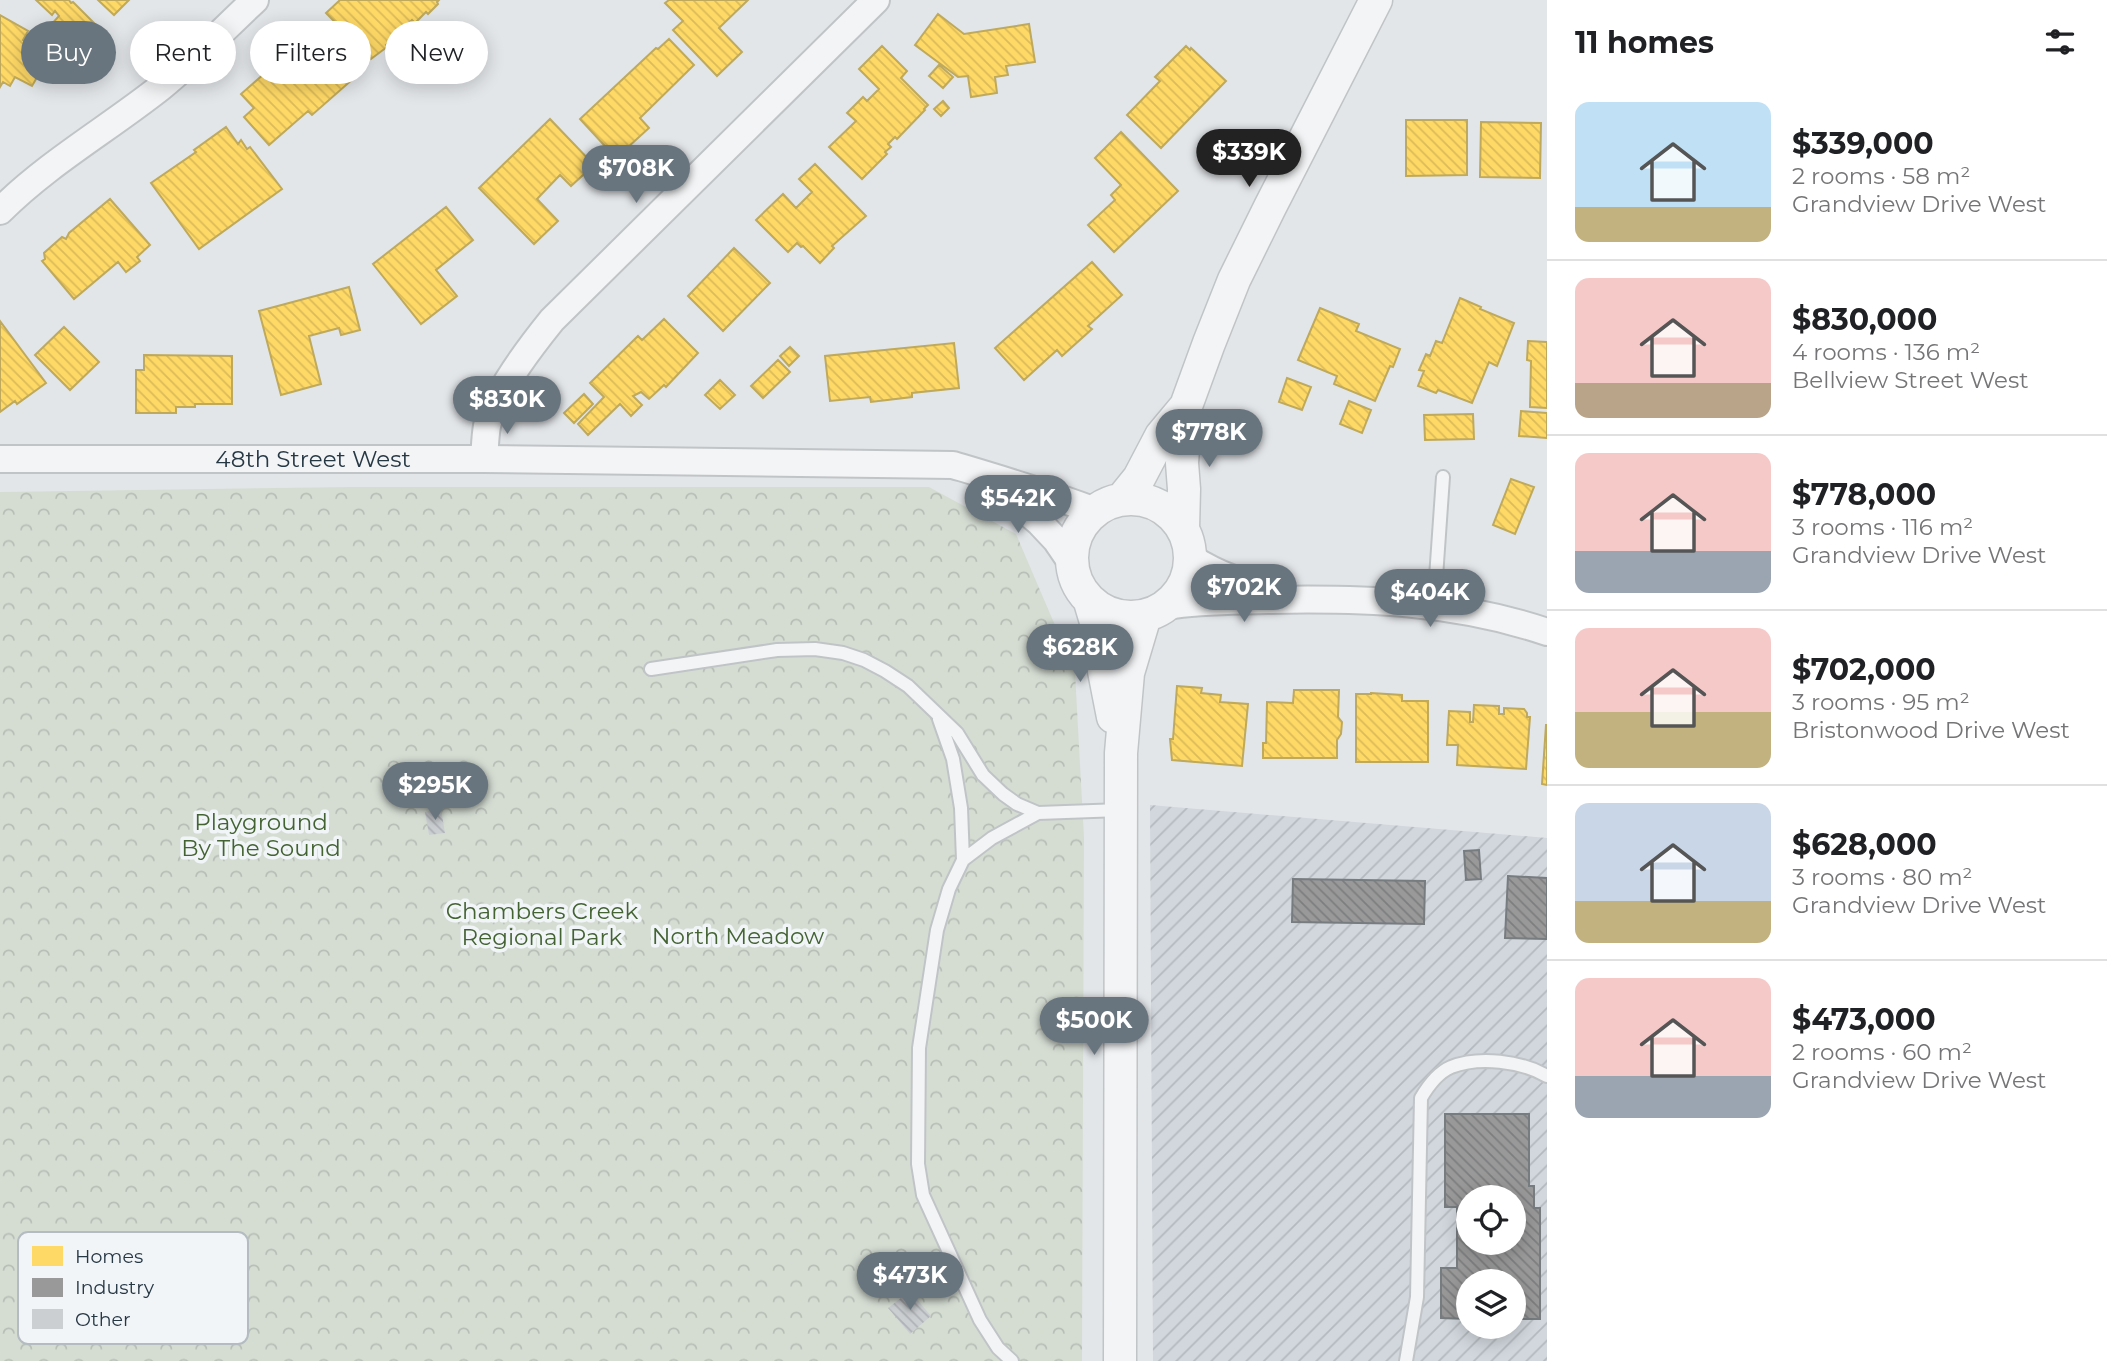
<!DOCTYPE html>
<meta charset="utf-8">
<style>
body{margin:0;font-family:Montserrat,sans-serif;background:#f2f2f2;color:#202124;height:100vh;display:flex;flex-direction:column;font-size:26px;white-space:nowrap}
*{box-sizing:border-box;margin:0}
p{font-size:23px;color:#757577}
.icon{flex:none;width:38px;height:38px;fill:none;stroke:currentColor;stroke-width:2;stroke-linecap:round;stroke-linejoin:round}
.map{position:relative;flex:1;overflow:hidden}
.drawer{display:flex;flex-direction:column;background:#fff;width:560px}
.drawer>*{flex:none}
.hud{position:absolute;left:21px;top:21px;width:665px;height:63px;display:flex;gap:14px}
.buttons{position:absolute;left:1456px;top:1185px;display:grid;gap:14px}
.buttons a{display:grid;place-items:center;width:70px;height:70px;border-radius:50%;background:#fff;box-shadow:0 4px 18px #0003;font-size:35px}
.price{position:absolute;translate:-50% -60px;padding:0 16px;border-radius:24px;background:#69757e;color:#fff;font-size:23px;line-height:46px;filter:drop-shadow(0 2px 4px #0008)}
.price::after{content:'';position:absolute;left:50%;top:42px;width:21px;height:16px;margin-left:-10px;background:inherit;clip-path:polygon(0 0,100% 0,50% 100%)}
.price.selected{background:#222;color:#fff}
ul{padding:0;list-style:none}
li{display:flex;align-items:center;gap:21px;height:175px;padding:0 28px}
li+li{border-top:2px solid #e0e0e0}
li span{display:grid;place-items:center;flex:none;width:196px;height:140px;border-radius:14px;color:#555}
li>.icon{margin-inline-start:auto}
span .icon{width:84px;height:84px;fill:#fffc;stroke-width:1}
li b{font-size:30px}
h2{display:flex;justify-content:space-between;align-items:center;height:84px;padding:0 28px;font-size:30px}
.tag{padding:0 24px;border-radius:32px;background:#fff;box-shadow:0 4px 18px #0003;font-size:24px;line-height:63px}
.tag.selected{background:#69757e;color:#fff}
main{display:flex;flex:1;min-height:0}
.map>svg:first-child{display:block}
.industrial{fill:url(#industrial-furrows);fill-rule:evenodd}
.park{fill:url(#park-crowns)}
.homes{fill:url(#homes-back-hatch);stroke:#bea95c;stroke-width:2}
.industry{fill:url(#industry-back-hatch);stroke:#777c80;stroke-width:2;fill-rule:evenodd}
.building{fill:url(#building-back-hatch)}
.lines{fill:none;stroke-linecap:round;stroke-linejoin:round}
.service-casing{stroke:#c1c4c7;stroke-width:16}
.minor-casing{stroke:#c1c4c7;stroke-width:30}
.tertiary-casing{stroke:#c1c4c7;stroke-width:35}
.service{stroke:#f3f4f5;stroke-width:12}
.minor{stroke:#f3f4f5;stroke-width:26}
.tertiary{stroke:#f3f4f5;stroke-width:32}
.labels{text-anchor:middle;stroke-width:7;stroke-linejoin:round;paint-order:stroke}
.street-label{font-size:23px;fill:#273845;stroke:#f1f5f8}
.park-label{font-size:23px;fill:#446333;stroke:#f1f5f8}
.key{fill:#f1f5f8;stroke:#b4bcc2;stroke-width:2}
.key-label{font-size:19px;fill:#273845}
</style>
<main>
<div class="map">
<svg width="1547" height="1361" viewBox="0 0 1547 1361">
<defs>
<pattern id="industrial-furrows" width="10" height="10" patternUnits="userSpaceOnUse" patternTransform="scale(1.75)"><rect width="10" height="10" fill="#d1d7dd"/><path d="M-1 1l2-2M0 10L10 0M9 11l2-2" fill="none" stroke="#b3b9bf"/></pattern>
<pattern id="park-crowns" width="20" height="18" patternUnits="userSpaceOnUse" patternTransform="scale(1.75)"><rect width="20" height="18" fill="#d5ddd3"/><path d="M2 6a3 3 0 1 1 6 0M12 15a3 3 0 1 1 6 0" fill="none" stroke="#b7beb6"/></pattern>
<pattern id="homes-back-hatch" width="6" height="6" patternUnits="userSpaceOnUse" patternTransform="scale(1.75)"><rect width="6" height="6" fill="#ffd966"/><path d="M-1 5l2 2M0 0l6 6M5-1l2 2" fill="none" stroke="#dbbb5a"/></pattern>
<pattern id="industry-back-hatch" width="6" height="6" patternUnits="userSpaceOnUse" patternTransform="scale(1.75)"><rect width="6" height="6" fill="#999"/><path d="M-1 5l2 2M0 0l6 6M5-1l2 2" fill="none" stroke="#7d7e7f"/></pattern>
<pattern id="building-back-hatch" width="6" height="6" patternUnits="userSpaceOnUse" patternTransform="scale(1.75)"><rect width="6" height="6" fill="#cccfd2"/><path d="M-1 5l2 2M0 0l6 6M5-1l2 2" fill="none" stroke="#afb2b6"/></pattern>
</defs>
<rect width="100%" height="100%" fill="#e3e6e9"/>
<!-- industrial -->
<path class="industrial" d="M1150,805l397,33v523h-394zM1468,1197h46v45h-46zM1468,1281h46v45h-46z"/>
<!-- park -->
<path class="park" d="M349,487h580l87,47 59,138 9,165 -2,524h-1082v-869z"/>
<!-- homes -->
<path class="homes" d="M36,0h33l2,3 2,-1 26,26 -23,23 -26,-25 9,-10 -4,-5 -3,4z
M98,0h31l-15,15z
M340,0h99l-2,2 1,2 -10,10 -2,-2 -11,11 -3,-3 -26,25 1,2 -16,12 -45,-46z
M669,0h79l-29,28 23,24 -25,24 -44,-46 10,-9 -18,-18z
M938,14l26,20 65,-10 6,38 -29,4 2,9 -13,2 2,16 -26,4 -3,-21 -10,1 -43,-32z
M0,15l28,16 -5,9 27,15 -18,31 -17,-9 -5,9 -7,-4 -3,5z
M312,32l41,47 -41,36 -4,-4 -39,34 -25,-28 10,-9 -13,-14z
M669,39l25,26 -54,53 9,10 -33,30 -36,-39 76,-71 2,1z
M882,46l25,25 -6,7 27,27 -4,4 1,1 -28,29 -2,-2 -7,7 3,3 -6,5 2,2 -25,25 -33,-32 27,-26 -9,-8 16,-16 4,4 12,-12 -20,-20z
M1186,46l4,4 1,-2 35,33 -65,67 -34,-33 33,-34 -5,-4z
M939,65l14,12 -10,11 -14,-12z
M943,101l6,7 -8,8 -7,-7z
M550,119l44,46 -23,21 -11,-11 -23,24 21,22 -24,23 -55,-56z
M1406,120h61v55l-61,1z
M1481,122l60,1 -1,55 -60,-1z
M226,127l12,17 3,-4 6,9 3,-2 32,42 -83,60 -48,-66 45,-31 -2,-2z
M1121,132l57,59 -64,61 -26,-27 27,-25 -4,-5 10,-10 -26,-27z
M815,164l51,52 -34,30 2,2 -14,15 -17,-17 -2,1 -4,-4 -9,9 -32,-32 27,-26 13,14 16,-16 -13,-13z
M110,199l40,46 -13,12 3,4 -14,11 -8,-10 -44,37 -32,-38 3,-2 -1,-6 18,-16 4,2 3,-6z
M446,207l27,33 -37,30 21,26 -36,28 -48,-60z
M734,248l36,35 -47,48 -35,-35z
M1092,262l30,33 -34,31 4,3 -30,27 -5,-6 -33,30 -29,-32z
M349,287l11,43 -19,5 -2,-7 -30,8 12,48 -40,11 -22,-84z
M1460,298l21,9 -1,2 34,14 -17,43 -8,-4 -17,41 -34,-13 -2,3 -18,-7 6,-15 -5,-1 7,-16 4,2 6,-15 6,2z
M1320,308l39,16 -3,7 44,18 -7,18 -3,-1 -15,35 -41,-17 3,-8 -39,-16z
M664,319l34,34 -32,34 -2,-2 -15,14 -8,-7 -8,4 9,9 -11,11 -11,-12 -32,31 -10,-11 26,-27 -14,-14 48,-47 4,4z
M0,321l46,62 -29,21 -2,-3 -15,11z
M64,327l35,35 -29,28 -35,-35z
M1528,341l19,1v66l-17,-1 1,-46 -4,-1z
M954,343l5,45 -47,5v4l-41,5 -1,-5 -40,4 -5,-45z
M790,347l9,9 -10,10 -9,-10z
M144,355l88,1v48h-37v3h-19v6h-40v-43h8z
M778,360l12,12 -27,26 -12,-12z
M1287,378l24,9 -9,23 -23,-8z
M720,380l15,15 -15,14 -15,-14z
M584,394l9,10 -19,19 -10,-10z
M1349,401l22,9 -9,23 -22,-9z
M1521,411l26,2v25l-28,-2z
M1473,414l1,25 -49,1 -1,-25z
M1511,479l23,8 -19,47 -22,-9z
M1177,686l25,2 -1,5 20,2 -1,7 28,2 -6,62 -70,-6 -2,-21h3z
M1294,690h45l-1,27 4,5 -1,12 -4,6v18h-74v-15h3l1,-41 26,1z
M1371,693l31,2v6h26v61h-72v-68h15z
M1474,705l25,1v8h5v-6l20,1 3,4v4h3l-4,52 -69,-4 1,-20h-11l2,-34 21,1v10h3z
M1546,725h1v60l-5,-1z"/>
<!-- industry -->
<path class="industry" d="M1479,850l2,29 -15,1 -2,-29z
M1508,876l39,2v61l-42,-1z
M1293,879l132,2 -1,43 -132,-2z
M1445,1114h84v72h5v22h6v111h-26v-38h-46v38l-27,-1v-50h16v-61h-12zM1468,1197h46v45h-46z"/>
<!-- building -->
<path class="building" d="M441,809l4,24 -16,2 -4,-23z
M910,1291l21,25 -21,18 -22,-26z"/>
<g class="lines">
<defs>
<path id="service" d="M1434,606l9,-129
M651,669l126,-19 38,-1 28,4 21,7 21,11 23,15 49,47 26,42 20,19 14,10 21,9 83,-3
M939,719l14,40 8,49 2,52
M1012,1361l-14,-13 -18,-28 -57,-125 -5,-31 1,-116 18,-118 12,-41 14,-29 29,-22 46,-25
M1406,1361l11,-64 4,-199c7,-12 16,-25 30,-31 28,-11 70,-6 96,9"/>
<g id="minor">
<path d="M0,211c48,-48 108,-82 161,-124 33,-27 63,-58 94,-87"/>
<path id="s1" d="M0,459h484l469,6c47,14 95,28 142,46"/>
<path d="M484,459c1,-11 1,-22 3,-33 7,-32 44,-80 65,-106l324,-320"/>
<path d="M1002,481l16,23 22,19 16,17 15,22"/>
<path d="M1191,558c29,18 50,25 84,32"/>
<path d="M1167,606c34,-6 67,-5 101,-6 95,-2 188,1 279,32"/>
</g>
<path id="tertiary" d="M1072 558a59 59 0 1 1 118 0a59 59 0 1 1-118 0Z
M1122,499l17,-21 22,-42 25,-30
M1183,529l1,-40 -2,-26 4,-57 23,-63 25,-63 36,-73 106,-207
M1090,602l15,50 -1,19 9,46
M1120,1361l1,-608 7,-80 17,-57"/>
</defs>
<!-- service casing -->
<use href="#service" class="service-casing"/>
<!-- minor casing -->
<use href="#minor" class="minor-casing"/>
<!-- tertiary casing -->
<use href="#tertiary" class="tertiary-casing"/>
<!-- service -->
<use href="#service" class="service"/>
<!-- minor -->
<use href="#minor" class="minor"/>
<!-- tertiary -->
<use href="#tertiary" class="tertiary"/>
</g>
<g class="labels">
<!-- street labels -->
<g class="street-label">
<text dy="8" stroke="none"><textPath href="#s1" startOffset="313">48th Street West</textPath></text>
</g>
<!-- park labels -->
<g class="park-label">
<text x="261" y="830">Playground<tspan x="261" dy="26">By The Sound</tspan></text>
<text x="542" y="919">Chambers Creek<tspan x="542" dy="26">Regional Park</tspan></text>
<text x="738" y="944">North Meadow</text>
</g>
</g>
<!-- legend -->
<rect x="18" y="1232" width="230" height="112" rx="10" class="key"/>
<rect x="32" y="1246" width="31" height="20" fill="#ffd966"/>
<rect x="32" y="1278" width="31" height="19" fill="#999"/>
<rect x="32" y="1309" width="31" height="20" fill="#cccfd2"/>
<g class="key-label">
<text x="75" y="1263">Homes</text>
<text x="75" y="1294">Industry</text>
<text x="75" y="1326">Other</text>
</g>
</svg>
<div class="buttons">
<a><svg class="icon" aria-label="locate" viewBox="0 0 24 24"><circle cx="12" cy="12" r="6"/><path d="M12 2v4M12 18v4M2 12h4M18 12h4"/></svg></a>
<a><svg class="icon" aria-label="layers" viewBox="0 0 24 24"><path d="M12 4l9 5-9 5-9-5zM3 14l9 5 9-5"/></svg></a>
</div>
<b class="price selected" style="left:1249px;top:189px">$339K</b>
<b class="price" style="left:636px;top:205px">$708K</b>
<b class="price" style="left:507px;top:436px">$830K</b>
<b class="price" style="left:1209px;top:469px">$778K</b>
<b class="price" style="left:1018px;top:535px">$542K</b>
<b class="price" style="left:1244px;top:624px">$702K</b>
<b class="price" style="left:1430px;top:629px">$404K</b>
<b class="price" style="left:1080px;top:684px">$628K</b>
<b class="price" style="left:435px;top:822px">$295K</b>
<b class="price" style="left:1094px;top:1057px">$500K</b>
<b class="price" style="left:910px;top:1312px">$473K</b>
<div class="hud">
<a class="tag selected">Buy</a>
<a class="tag">Rent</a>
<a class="tag">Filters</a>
<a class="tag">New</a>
</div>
</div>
<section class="drawer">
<h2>11 homes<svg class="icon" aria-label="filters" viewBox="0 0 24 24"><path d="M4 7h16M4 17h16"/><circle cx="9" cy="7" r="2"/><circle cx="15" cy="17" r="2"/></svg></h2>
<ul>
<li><span style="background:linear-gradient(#bfe0f5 75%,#c2b280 0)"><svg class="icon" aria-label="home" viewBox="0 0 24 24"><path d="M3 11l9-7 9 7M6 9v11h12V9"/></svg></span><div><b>$339,000</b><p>2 rooms · 58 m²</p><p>Grandview Drive West</p></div></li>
<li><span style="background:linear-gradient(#f6c9c9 75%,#b9a48a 0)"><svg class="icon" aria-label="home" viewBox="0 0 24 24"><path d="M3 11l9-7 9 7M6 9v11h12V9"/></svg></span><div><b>$830,000</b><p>4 rooms · 136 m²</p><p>Bellview Street West</p></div></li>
<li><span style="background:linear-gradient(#f6c9c9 70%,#9aa5b1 0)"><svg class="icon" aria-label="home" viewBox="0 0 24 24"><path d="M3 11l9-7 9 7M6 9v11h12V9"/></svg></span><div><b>$778,000</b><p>3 rooms · 116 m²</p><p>Grandview Drive West</p></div></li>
<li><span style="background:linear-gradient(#f6c9c9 60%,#c2b280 0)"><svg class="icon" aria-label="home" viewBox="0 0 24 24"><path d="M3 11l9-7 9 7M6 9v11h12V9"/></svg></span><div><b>$702,000</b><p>3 rooms · 95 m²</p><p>Bristonwood Drive West</p></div></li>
<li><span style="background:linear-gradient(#c9d6e8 70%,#c2b280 0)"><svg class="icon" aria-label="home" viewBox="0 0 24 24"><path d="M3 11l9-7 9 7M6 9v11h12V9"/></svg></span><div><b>$628,000</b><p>3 rooms · 80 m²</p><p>Grandview Drive West</p></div></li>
<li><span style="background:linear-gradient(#f6c9c9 70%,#9aa5b1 0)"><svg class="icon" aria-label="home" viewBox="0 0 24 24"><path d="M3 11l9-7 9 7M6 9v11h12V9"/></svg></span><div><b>$473,000</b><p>2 rooms · 60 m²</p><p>Grandview Drive West</p></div></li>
</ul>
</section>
</main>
